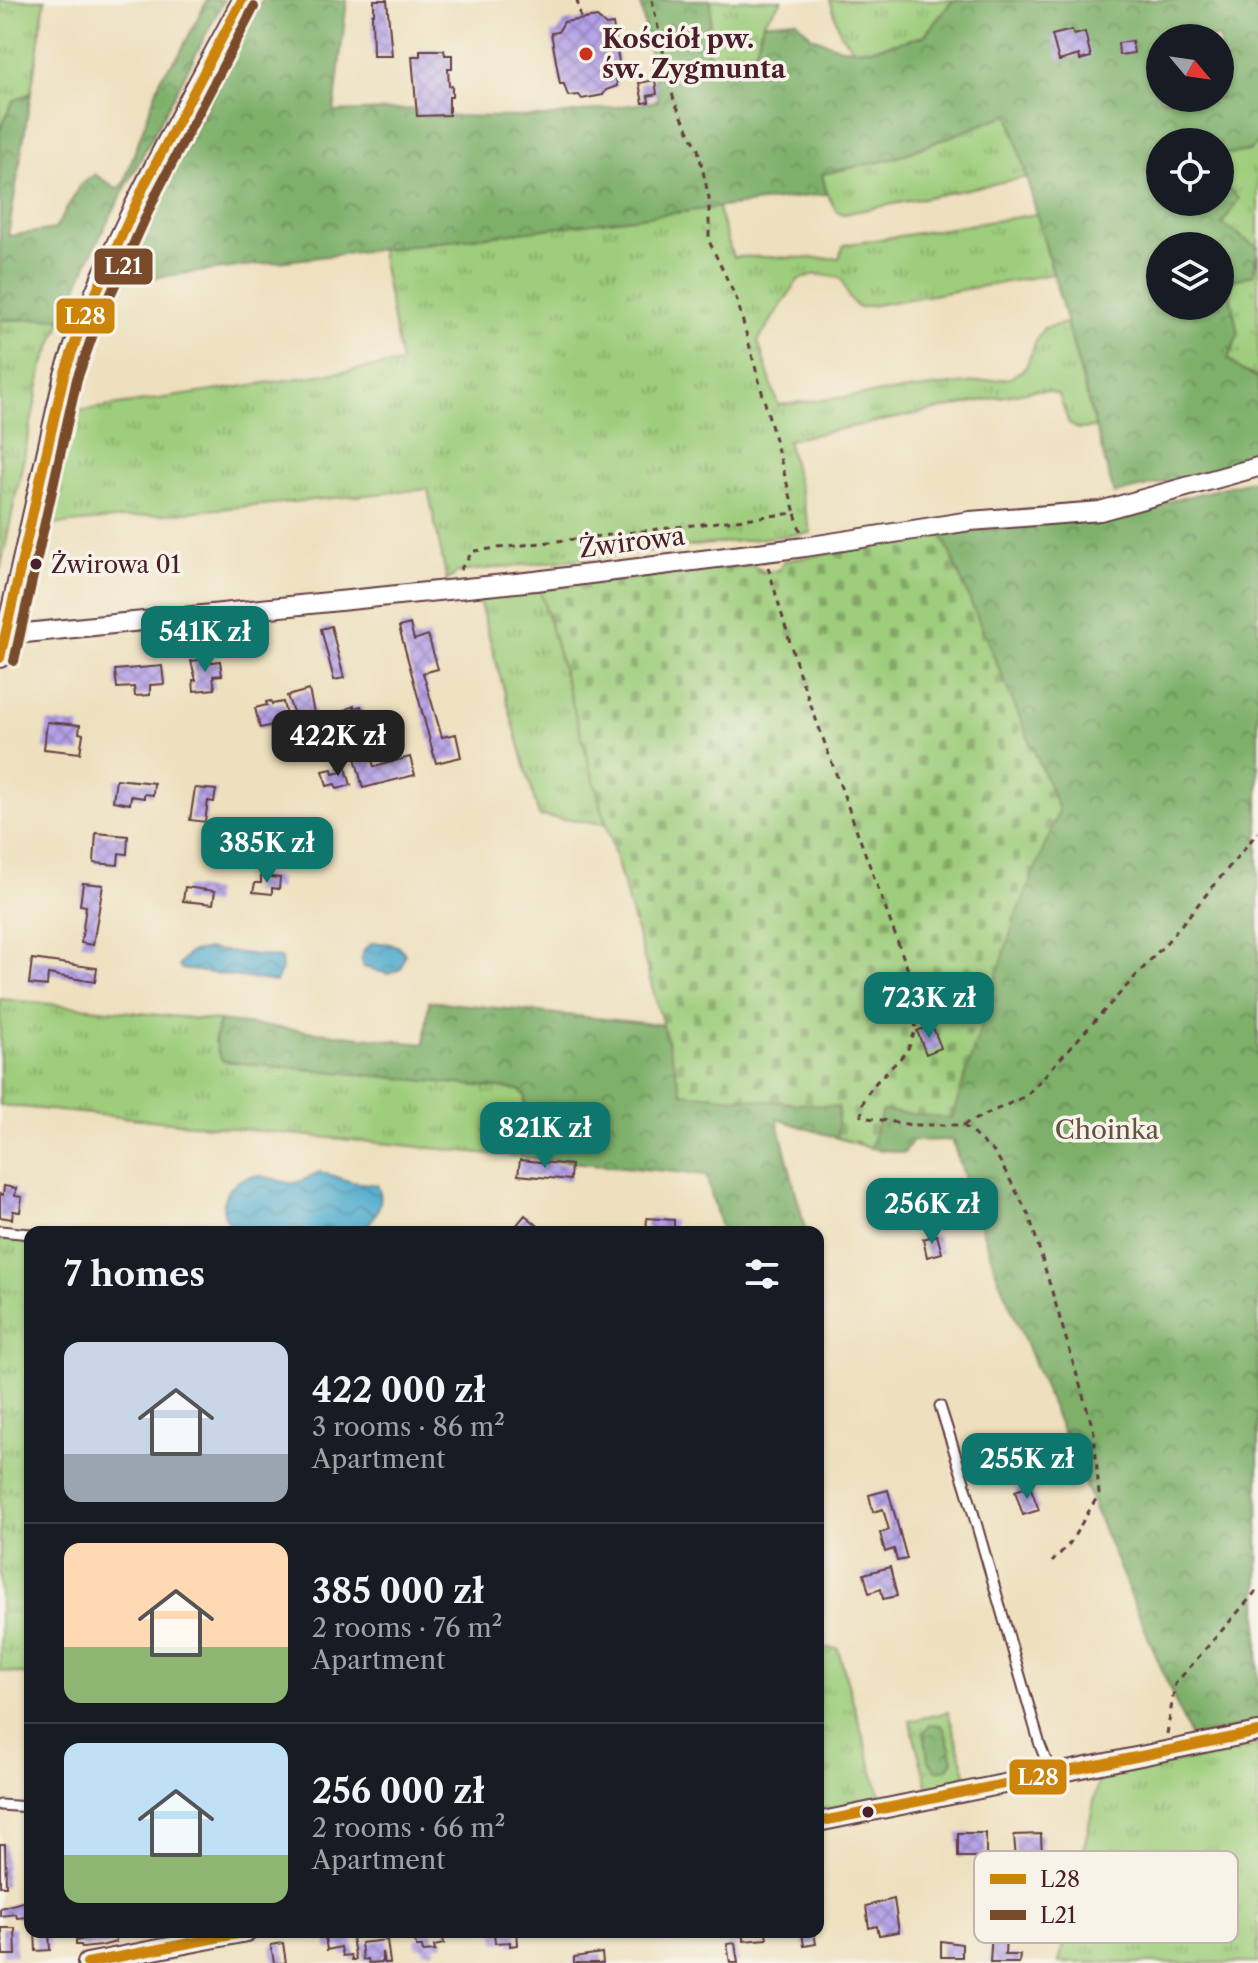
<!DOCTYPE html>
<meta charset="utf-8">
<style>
body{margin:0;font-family:"Libre Caslon Text",serif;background:#242831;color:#f1f3f6;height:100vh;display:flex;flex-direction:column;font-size:30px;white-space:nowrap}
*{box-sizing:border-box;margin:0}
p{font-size:26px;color:#9ea1a6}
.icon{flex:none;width:44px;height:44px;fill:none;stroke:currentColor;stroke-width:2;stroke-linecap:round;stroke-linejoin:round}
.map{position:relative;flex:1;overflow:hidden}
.side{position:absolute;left:24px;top:1226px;width:800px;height:712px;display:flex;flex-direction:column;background:#171b24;border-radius:16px;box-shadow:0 2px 6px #0004}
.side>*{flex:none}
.needle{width:52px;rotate:119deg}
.buttons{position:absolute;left:1146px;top:24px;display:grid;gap:16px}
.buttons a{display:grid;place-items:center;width:88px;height:88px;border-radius:50%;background:#171b24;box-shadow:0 2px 6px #0004;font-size:40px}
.price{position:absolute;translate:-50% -68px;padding:0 18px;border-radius:16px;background:#0f766e;color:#fff;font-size:26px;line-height:52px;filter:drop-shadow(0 2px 4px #0008)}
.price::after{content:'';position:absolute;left:50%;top:48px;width:24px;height:18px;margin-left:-12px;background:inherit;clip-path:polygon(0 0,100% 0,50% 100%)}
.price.current{background:#222;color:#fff}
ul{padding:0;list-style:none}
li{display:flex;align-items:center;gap:24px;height:200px;padding:0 40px}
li+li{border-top:2px solid #363941}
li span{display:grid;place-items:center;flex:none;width:224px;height:160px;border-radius:16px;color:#555}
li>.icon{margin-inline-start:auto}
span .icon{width:96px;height:96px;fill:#fffc;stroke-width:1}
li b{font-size:34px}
h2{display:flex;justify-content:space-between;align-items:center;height:96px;padding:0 40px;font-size:34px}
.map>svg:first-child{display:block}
.grass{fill:url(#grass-tufts);stroke:#747653;stroke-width:2}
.forest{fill:url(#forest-crowns);stroke:#64684b;stroke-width:2;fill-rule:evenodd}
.cemetery{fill:url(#cemetery-stones);stroke:#747653;stroke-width:2}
.water{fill:url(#water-waves);stroke:#4c667c;stroke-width:2}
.building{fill:url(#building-cross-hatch)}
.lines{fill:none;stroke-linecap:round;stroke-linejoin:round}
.service-casing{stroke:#633c41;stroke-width:13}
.minor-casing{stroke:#633c41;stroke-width:22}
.path{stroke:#633c41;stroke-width:3;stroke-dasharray:6 6;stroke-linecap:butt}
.service{stroke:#fff;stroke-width:9}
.minor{stroke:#fff;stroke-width:18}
.bus-1-casing{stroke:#f7f3e8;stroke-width:16}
.bus-2-casing{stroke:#f7f3e8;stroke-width:16}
.bus-1{stroke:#cc840b;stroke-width:10}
.bus-2{stroke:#7a4b2a;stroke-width:10}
.poi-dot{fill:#c8321e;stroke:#f7f3e8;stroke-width:3}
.bus-dot{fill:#4a1f2b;stroke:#f7f3e8;stroke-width:3}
.labels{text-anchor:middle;stroke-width:7;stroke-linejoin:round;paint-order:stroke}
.bus-label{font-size:24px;fill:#4a1f2b;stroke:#f7f3e8;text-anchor:start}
.poi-label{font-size:26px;font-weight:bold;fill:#4a1f2b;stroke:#f7f3e8;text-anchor:start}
.street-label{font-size:26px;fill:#4a1f2b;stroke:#f7f3e8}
.park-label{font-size:26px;fill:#635343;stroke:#f7f3e8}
.key{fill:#f7f3e8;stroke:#c3b3af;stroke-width:2}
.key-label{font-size:22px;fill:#4a1f2b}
.line-badge{stroke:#f7f3e8;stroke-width:3}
.badge-label{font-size:22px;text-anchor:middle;font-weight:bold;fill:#fff}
</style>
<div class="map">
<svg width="1258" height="1963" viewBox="0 0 1258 1963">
<defs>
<pattern id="grass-tufts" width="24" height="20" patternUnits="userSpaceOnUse" patternTransform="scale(2)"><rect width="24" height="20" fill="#9ecd7b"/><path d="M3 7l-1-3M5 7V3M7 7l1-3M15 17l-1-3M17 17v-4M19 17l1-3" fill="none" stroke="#83a665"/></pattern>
<pattern id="forest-crowns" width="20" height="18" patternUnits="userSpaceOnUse" patternTransform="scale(2)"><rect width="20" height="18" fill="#7eb06b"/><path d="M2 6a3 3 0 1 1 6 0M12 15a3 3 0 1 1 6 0" fill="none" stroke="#698f58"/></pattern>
<pattern id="cemetery-stones" width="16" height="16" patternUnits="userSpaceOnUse" patternTransform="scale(2)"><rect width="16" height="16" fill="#9ecd7b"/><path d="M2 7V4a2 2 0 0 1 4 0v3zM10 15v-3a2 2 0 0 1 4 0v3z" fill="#83a665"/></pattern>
<pattern id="water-waves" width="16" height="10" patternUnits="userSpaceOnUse" patternTransform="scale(2)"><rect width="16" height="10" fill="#4faccd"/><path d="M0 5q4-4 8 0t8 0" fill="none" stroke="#448ba7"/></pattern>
<pattern id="building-cross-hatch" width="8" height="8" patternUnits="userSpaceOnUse" patternTransform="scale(2)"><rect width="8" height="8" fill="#b3a0e7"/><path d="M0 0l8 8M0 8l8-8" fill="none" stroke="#9482bb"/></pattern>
</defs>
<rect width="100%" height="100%" fill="#f7f3e8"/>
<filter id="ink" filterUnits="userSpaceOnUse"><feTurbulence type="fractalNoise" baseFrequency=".0125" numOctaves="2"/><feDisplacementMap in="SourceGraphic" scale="16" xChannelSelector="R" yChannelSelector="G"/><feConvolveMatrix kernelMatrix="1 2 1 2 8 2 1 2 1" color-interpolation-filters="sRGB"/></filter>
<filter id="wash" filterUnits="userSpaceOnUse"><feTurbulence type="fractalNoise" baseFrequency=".006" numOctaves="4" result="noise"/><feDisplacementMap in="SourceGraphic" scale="32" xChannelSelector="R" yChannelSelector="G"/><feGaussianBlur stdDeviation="1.8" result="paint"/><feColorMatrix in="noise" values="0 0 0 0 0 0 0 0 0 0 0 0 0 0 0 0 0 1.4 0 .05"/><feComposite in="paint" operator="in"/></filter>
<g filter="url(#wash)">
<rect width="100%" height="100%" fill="#eee0be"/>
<!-- grass -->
<path class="grass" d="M0,0h45l-14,93 -18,8 -13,29z
M710,0h72l-19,23 -7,27 -47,9c-5,-23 6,-40 1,-59z
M830,0h123l-29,36 -53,13h-17l-13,-14z
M1009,113l18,64 -183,37 -7,-2 -10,-18 -5,-20 70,-15z
M1258,142v106l-36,-24 6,-36 -8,4v-37l29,-4z
M717,206l16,51c36,-1 70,2 106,1l5,-13 193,-31 16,60 -195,34 -9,-10 -8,-20 -25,-4 -18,6 -40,61 20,64 232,-27 16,-11 11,-29 7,-10 23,-5 28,105 -17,1 -9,-5 -10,-29 -10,-4 -14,-1 -248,50 24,93 -353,39 -11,9 -19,-92 -377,36 20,-113 330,-49 -21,-113z
M1258,255v123l-17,-7 -13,-12 10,-25 -8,-40 3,-14 20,-5z
M63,318l-20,48 -43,205v-251z
M540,589l66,235 -67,-8 -61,-219z
M0,999l219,22 -5,21 305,48 6,6 -4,61 -521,-52z
M0,1236l30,3v436l-30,-4z
M818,1647l20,2 43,150 -63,12z
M948,1712l20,68 -40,9 -18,-68z
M1258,1745v218h-199l40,-185z"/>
<!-- forest -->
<path class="forest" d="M207,0h17l-126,240 -35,78 -63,2v-190l13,-29 18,-8 -23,143 47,-7 25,-43 15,-12 21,15 7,-4 39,-110 17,-20z
M262,0h85l-13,112 83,-3v7l128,1 113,-16 -18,-101h70c5,20 -7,38 -1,59l47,-9 7,-27 33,-3 16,17 29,11 30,1 53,-13 29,-36h305v142l-9,9 -29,4v-13h-60v60h60v-10l8,-4 11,11 -17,25 36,24 -5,27 -20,5 -3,14 8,40 -10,25 13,11 17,8v82l-144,34 -105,-380 -117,45 -70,15 5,20 -710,88zM1160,38h60v60h-60zM1160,246h60v60h-60z
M1258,479v1244l-68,14 -192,-460 -46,-137 -40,1 -8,12 -34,-5 -93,-29 29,113h-84l-16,-57 -185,-18 4,-61 -6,-6 -296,-29c-10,-14 -9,-23 -4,-40l205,23 5,-43 234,24 19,68 332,-171 45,-112 -117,-275 180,-22z
M930,1724l11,1 4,6 8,29c-4,9 -9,11 -18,10l-7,-11 -4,-27z"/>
<!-- cemetery -->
<path class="cemetery" d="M942,535l117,275 -45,112 -62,196 -70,-7 -12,37 -33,-11 2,-30 -157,-14 -142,-504 211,-24 14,7 14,-2 5,-9z"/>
<!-- water -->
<path class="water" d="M373,943c11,0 26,-1 32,11l-4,15 -13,5 -25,-7c-4,-9 0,-20 10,-24z
M208,949l73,9 1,11 -6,13 -94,-13 -3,-3 10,-13z
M320,1172l32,10 25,3c10,16 -4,38 -18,47h-120c-27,-17 -17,-48 10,-55 15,-4 28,5 43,6 10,0 19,-8 28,-11z"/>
<g id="blocks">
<!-- building -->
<path class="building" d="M374,0h13l5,56h-19l-1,-42h2z
M597,17l9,8 7,-1 8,51 -5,1 1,10 -11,4 -3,5 -21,4 -3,-4 -11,1 -4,-12h-4l-9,-51 7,-1 6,-10z
M1072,30l2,5 11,-3 6,25 -11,3 -1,-5 -20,6 -7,-26z
M1132,41l2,12 -15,2 -1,-12z
M420,50h24l1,5h7v14h-4l1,17h3v11h-3v18l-32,1 -5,-60h8z
M655,80l2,14 -9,2 1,6 -6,1 -4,-20z
M410,624l4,16 14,-5 10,34 -15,4 19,64 14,-3 5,23 -25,6 -37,-136z
M331,626l13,52 -10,2 -13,-51z
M205,659l1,4 14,-2 2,14 -9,1 2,13 -21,2 -1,-11h3l-5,-19z
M162,666l2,18 -14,1v10l-15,1 -1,-9 -17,1 -2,-18z
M309,690l6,27 10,26 -20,6 -2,-6 -3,1 -3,-22 -10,-26z
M271,701l1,3 11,-2 3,13 -11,3 2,6 -17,4 -5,-20 12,-3 -1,-3z
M354,706v2l7,-2 4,14 -3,1 12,46 36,-10 5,18 -52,13 -20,-77z
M47,722l33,3 -1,8 4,1 -3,19 -36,-4z
M345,765l6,20 -14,4 -2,-5 -8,2 -4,-15 9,-2 1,5 8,-2 -2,-5z
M116,779l38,4 -1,12 -9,-1v4l-13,-2 -1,8 -17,-3z
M195,788l21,2 -2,12 -6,-1 -3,21 -15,-2z
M96,833l32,3 -1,18 -8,-1 -1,12 -24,-2z
M261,876l19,2 -1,11 -7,-1v6l-19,-2 2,-9h6z
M83,883l20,2 -10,60 -12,-2 5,-37 -6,-1z
M185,887l30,4 -2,13 -30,-3z
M32,959l65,9 -2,14 -47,-8 -1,12 -18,-2z
M932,1025l9,23 -15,6 -9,-23z
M520,1160l51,5 -1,15 -52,-5z
M4,1186l12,2 -1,8 7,1 -2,15 -7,-1 -1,8 -12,-2v-23l3,1z
M525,1215l11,9 8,8h-22l-7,-5z
M647,1218l27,2v12h-28z
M937,1235l5,18 -15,4 -4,-18z
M1030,1486l9,24 -16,5 -8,-24z
M888,1490l19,69 -10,2 -3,-12 -9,3 -5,-19 9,-3 -6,-21 -10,3 -4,-17z
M890,1567l7,29 -14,3 -2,-10 -12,4 -5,-19z
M958,1833h28v24h-28z
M1041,1834l1,25h-8v12h-11v-12l-7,1 -2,-25z
M0,1844h5l1,42h-6z
M894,1899l5,33 -20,3 -2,-9 -8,2 -3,-22z
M26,1901l2,16 -11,1 -1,-4 -16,2v-8z
M993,1913h14l-2,42h15l-1,8h-29z
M2,1928h13l1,27h-13z
M35,1932h14l1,18 -14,1z
M98,1932h16l2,10 -15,4 -19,2 -1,-3h-5v-4l17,-4z
M351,1932l5,28h-4l-1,-5 -8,1 -2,-9 -14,3 -2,-13z
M420,1932h13l1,7 9,-1 1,6 -10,2 1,5 -12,1 -1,-5h-6l-1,-8 6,-1z
M494,1932h23l1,13 -8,1v-4l-15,1z
M739,1932h27l1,7 -23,2v-5h-5z
M802,1932h12l2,12 -12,2z
M387,1940l3,23h-6l-2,-11v10l-13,1 -1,-4 -5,1 -2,-17z
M941,1941l21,3v13h-21z
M283,1943l3,20h-12l-3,-18z
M735,1943l3,20h-8l-3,-19z
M602,1953l1,10h-29v-6z"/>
</g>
</g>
<g filter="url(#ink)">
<use href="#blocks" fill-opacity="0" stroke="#633c41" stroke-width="2"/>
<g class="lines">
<defs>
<path id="service" d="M0,1231l30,3
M940,1406l26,82 74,257 11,28
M0,1805l30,2"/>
<path id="minor" d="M6,635l529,-54 270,-34 165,-26 130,-10 158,-44
M0,658l64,-283c43,-132 114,-253 178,-375
M818,1822c147,-29 293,-61 440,-90
M87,1963l160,-31"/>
</defs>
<!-- service casing -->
<use href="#service" class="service-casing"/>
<!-- minor casing -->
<use href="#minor" class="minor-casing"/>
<!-- path -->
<path class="path" d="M577,0l4,20
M652,0l22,101 24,48 11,49v43l28,59 58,213
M768,567l31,106 120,327c-2,16 -3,36 -12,50 -14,20 -49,39 -45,67l50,8h51l33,29 33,61 65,217 5,62 -29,49 -18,19
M460,570l13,-19 322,-38 6,20
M963,1125l63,-29 141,-154 91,-110
M1167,1734l8,-50 83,-95"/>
<!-- service -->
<use href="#service" class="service"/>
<!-- minor -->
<use href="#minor" class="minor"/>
<defs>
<path id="bus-1" d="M0,658l64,-283 17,-49 64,-142 97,-184
M818,1822l440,-90
M87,1963l160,-31"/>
<path id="bus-2" d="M14,661l63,-282 17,-48 64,-141 96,-183"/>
</defs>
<!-- bus-1 casing -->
<use href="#bus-1" class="bus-1-casing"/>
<!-- bus-2 casing -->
<use href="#bus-2" class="bus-2-casing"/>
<!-- bus-1 -->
<use href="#bus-1" class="bus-1"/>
<!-- bus-2 -->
<use href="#bus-2" class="bus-2"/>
</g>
</g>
<!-- markers -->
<circle class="poi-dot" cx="586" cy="54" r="8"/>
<g class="bus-dot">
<circle cx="36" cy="564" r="7"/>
<circle cx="868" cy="1812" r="7"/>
</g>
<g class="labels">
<!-- bus labels -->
<g class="bus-label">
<text x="51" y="573">Żwirowa 01</text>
</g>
<!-- poi labels -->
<g class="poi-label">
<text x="602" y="48">Kościół pw.<tspan x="602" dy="30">św. Zygmunta</tspan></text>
</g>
<!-- street labels -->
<g class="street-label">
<text transform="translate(632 542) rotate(-7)" y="9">Żwirowa</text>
</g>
<!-- park labels -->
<g class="park-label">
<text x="1107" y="1139">Choinka</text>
</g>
</g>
<!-- legend -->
<rect x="974" y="1851" width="264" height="92" rx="12" class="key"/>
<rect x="990" y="1874" width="36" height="10" fill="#cc840b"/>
<rect x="990" y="1910" width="36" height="10" fill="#7a4b2a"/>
<g class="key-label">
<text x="1040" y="1887">L28</text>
<text x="1040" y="1923">L21</text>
</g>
<g class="line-badge">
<rect x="93" y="247" width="61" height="39" rx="8" fill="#7a4b2a"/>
<rect x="55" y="297" width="61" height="38" rx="8" fill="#cc840b"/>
<rect x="1008" y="1758" width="60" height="38" rx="8" fill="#cc840b"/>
</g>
<g class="badge-label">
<text x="123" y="274">L21</text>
<text x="85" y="324">L28</text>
<text x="1038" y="1785">L28</text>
</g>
</svg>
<div class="buttons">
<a><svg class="needle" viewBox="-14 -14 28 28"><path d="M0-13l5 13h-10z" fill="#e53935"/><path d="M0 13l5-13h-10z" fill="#9ea1a6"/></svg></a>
<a><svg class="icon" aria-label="locate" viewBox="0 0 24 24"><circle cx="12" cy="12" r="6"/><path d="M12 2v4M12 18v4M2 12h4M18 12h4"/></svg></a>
<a><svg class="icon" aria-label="layers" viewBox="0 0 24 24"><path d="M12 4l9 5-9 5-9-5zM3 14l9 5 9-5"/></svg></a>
</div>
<b class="price" style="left:205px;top:674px">541K zł</b>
<b class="price current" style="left:338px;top:778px">422K zł</b>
<b class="price" style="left:267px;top:885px">385K zł</b>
<b class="price" style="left:929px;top:1040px">723K zł</b>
<b class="price" style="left:545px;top:1170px">821K zł</b>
<b class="price" style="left:932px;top:1246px">256K zł</b>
<b class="price" style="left:1027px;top:1501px">255K zł</b>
<section class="side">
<h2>7 homes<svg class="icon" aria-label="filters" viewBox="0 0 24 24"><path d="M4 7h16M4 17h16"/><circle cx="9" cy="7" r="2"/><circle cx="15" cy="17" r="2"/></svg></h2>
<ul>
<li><span style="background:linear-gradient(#c9d6e8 70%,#9aa5b1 0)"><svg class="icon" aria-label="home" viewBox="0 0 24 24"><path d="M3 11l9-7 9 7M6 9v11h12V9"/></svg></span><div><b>422 000 zł</b><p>3 rooms · 86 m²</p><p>Apartment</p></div></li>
<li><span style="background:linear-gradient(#ffd9b3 65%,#8fb573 0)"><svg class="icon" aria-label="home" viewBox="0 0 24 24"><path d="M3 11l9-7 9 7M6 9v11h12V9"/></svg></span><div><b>385 000 zł</b><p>2 rooms · 76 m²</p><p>Apartment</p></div></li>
<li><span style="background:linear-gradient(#bfe0f5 70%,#8fb573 0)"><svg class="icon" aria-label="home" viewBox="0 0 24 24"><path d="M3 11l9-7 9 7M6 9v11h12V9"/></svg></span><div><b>256 000 zł</b><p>2 rooms · 66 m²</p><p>Apartment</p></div></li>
</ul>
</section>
</div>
